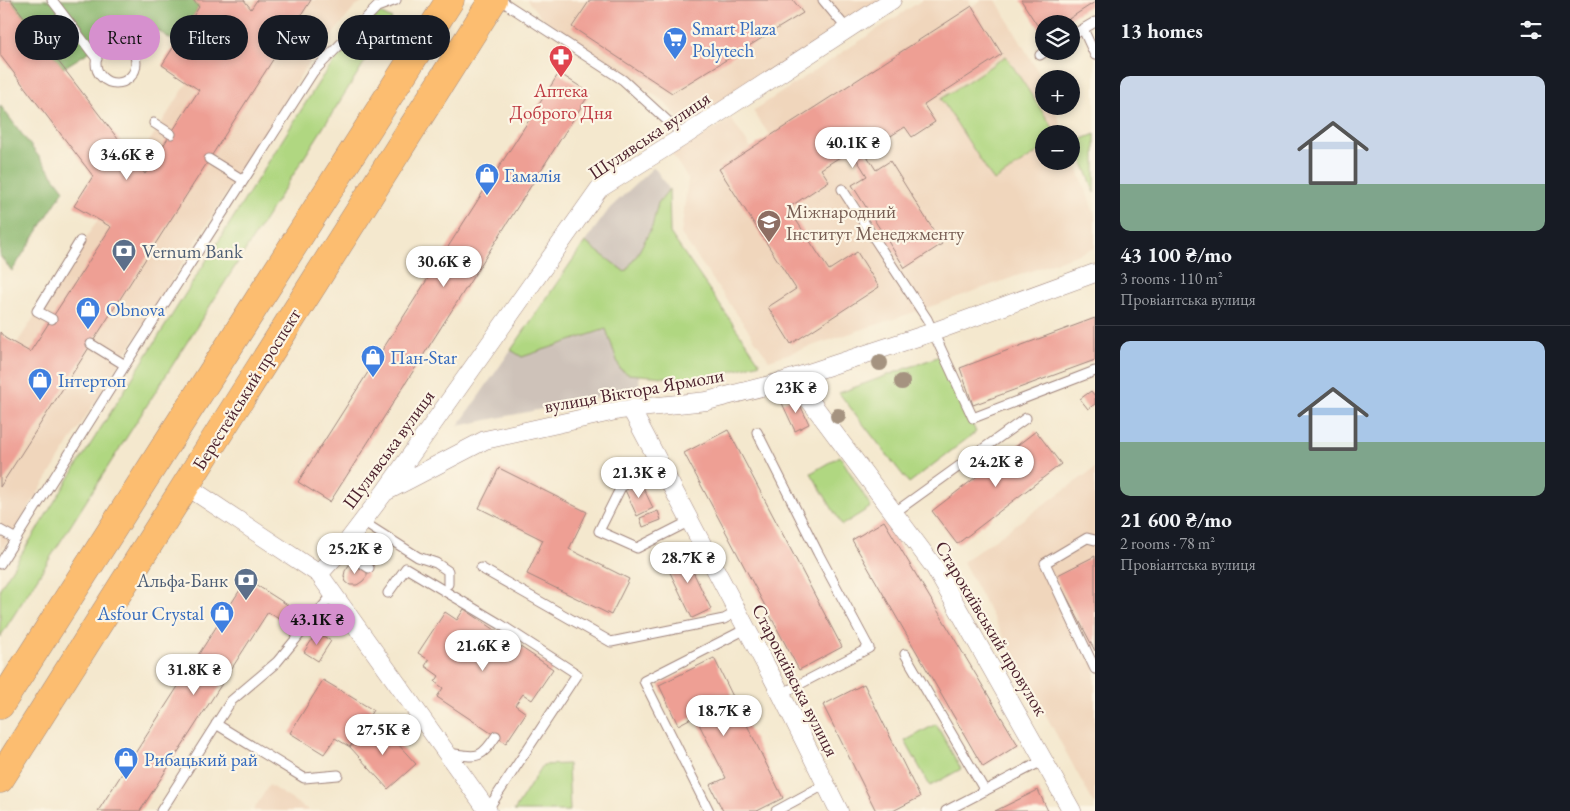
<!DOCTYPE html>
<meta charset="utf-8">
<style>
body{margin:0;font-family:"EB Garamond",serif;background:#242831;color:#f1f3f6;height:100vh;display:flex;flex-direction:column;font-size:19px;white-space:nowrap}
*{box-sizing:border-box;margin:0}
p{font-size:16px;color:#9ea1a6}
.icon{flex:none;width:28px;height:28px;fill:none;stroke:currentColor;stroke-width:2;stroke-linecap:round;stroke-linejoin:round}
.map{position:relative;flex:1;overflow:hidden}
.sheet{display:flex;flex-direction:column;background:#171b24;width:475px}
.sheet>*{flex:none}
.banner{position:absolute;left:15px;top:15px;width:475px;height:45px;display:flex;gap:10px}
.fabs{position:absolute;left:1035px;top:15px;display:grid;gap:10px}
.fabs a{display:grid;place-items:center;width:45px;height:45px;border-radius:50%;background:#171b24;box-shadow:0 2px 8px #0003;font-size:25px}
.price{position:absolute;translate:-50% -42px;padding:0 11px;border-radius:18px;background:#fff;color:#222;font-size:16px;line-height:32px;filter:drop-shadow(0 1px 2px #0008)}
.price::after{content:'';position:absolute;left:50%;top:30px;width:15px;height:11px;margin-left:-8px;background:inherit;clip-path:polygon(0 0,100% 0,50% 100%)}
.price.current{background:#d690ce;color:#111}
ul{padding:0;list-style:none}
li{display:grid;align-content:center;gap:10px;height:265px;padding:0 25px}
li+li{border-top:1px solid #363941}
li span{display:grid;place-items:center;height:155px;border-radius:10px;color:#555}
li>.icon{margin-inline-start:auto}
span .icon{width:90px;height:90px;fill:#fffc;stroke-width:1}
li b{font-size:21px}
h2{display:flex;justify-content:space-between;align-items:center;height:60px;padding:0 25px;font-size:21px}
.chip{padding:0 18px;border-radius:22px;background:#171b24;box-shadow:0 2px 8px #0003;font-size:18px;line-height:45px}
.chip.current{background:#d690ce;color:#111}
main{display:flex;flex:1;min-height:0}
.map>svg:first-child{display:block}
.built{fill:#f0d6bc}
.industrial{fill:#cec2b9}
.green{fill:#b0d781;stroke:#7d7b56}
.forest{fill:#8cb86f;stroke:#6b6c4d}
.building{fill:#ee9f94}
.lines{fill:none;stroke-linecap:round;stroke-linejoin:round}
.lane-casing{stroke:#9f847c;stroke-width:11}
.street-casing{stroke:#9f847c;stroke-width:19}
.primary-casing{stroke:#9f847c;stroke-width:29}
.lane{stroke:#fff;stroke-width:9}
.street{stroke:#fff;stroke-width:18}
.primary{stroke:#fcbd6f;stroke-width:28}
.tree{fill:#a59380}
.labels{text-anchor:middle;stroke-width:4.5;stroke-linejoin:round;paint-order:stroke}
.shop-label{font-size:19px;fill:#366cbe;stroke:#fcf5e5;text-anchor:start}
.health-label{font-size:19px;fill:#be3a42;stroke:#fcf5e5}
.street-label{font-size:19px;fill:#4a1f2b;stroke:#fcf5e5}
.education-label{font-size:19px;fill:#785e54;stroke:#fcf5e5;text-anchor:start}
.service-label{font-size:19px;fill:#4e5e75;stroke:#fcf5e5;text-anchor:start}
</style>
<main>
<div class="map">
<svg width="1095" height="811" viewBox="0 0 1095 811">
<rect width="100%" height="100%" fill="#fcf5e5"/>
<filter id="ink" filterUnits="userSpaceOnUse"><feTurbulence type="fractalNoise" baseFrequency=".02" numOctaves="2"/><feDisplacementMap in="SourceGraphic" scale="10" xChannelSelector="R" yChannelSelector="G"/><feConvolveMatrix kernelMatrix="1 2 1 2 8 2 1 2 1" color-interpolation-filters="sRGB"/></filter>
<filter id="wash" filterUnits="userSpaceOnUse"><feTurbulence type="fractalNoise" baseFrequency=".0096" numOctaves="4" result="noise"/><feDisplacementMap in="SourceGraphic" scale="20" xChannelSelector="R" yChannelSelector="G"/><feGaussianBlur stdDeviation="1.12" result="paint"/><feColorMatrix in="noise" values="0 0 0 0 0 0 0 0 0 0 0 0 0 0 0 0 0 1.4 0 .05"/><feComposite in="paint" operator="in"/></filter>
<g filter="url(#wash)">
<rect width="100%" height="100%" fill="#f4e8ce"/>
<!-- built -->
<path class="built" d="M242,0h125l-12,7 -51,63 -304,483v-184z
M527,0h359l-198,128 -25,-27 -124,-86z
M922,0h46l4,6 10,-6h14l48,82v24h10l10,28h-20v27h27v-9l24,63v33l-174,62 -152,50 -88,-126 7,-55 -16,-25 59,-35 20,29 19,-12 -17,-25z
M1095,468v338l-132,-244z
M269,785l41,26h-57z"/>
<!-- industrial -->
<path class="industrial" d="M654,167l15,22 -11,14 -6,24 -15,28 -13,17 -39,-30 25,-34z
M607,329l13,40 8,5 11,1 1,14 -182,37 53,-76 12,7z"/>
<!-- green -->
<path class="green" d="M380,13l12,6 -392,618v-49l322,-511 39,-47z
M1006,56l51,78h-13v14l-50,33 -53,-82z
M1095,134v59l-20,-51z
M669,189l1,44 90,130 -48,14 -25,2 -59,-5 -8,-5 -14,-40 -84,28 -11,-7 74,-108 40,30 12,-17 15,-28 6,-24z
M940,356l36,76 -67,51 -70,-90z
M840,456l31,51 -29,18 -31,-52z
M936,724l25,45 -31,17 -25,-45z
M568,764l2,47h-56l29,-46z"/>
<!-- forest -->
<path class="forest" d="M11,0h182l6,7 -23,36 -32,-22 -23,11 -58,36z
M0,105l64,85 -52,81 -12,-15z"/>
<g id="blocks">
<!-- building -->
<path class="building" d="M0,0h11l134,174 54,-84 -37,-25 37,-58 -6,-7h51l7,9 6,-9h54l-311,487v-155l5,6 25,14 81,-125 -37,-21 19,-30 -93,-121z
M590,0h203l10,13 -131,80 -100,-66z
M1021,0h74v2l-34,22h-17v12z
M972,6l30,48 -78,51 11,17 -23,15 -7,-10 -16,10 -5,-7 -24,15 16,25 14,-9 52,83 -37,24 -53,-83 15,-9 -16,-26 -30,19 8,12 -41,27 41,62 28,-18 22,35 -88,57 -23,-37 28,-18 -77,-120z
M559,73l31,20 -260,409 -32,-20z
M1095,318v42l-122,45 -13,-37z
M1091,391l4,5v8l-7,5 -8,-10z
M796,396l13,28 -14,7 -13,-28z
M728,430l114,217 -43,23 -115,-217z
M1036,431l25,33 -104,80 -25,-33z
M499,468l88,44 -18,37 60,30 -18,36 -84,-41 16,-34 -64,-32z
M641,483l12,25 -16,8 -12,-26z
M658,511l3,9 -18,7 -3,-9z
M884,521l134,224 -35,22 -131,-227z
M683,551l28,58 -19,9 -28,-58z
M1095,556v95l-39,-75z
M356,564l11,6v6l-4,5 -6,4h-7l-4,-3 -2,-6 1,-5 4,-6z
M247,579l50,32 -9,14 -20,-13 -128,199h-42z
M464,609l89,60 -21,31 -9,-6 -8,11 11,8 -20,30 -69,-46 6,-9 -8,-6 4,-6 -14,-10 4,-6 -11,-7 27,-41 12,8z
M317,632l14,9 -13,20 -14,-9z
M714,658l69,140 -26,13h-34l-13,-26 16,-7 -31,-62 -17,9 -19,-40z
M323,680l50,30 -23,37 -15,-9 -11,16 -34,-21z
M864,684l56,113 -27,14h-17l-53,-106z
M378,722l38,42 -28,25 -38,-42z
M1038,790l10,21h-53z"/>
</g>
</g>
<g filter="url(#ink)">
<use href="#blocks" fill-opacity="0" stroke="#9f847c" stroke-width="1"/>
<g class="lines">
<defs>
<path id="lane" d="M52,0l45,59
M500,0l123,80 61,56
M823,0l24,29
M1083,29l12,26
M1071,36l24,-14
M96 63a20 20 0 1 1 40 0a20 20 0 1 1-40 0Z
M1040,55l6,-4
M154,123l17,11
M209,159l34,21
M842,189l85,130 46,99 122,-47
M52,319l-15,-8 43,-70
M91,344l34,21
M757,432l61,121 51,95 -88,46
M661,466l-40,21 -22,44 38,17 53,-27
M894,513l132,-95
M363,522l55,35 18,6 12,8v13
M0,530l16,9
M1095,540l-8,-2 -42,25 50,106
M341,550l28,18
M0,564l125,-199 188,-293 64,-65 19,-7
M481,568l130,74 113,-23 13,-7
M388,593l18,-25 94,56 77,50 -89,135
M905,654l80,137
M216,724l88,54 34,-3
M448,753c28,4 32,8 48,-17
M161,811l70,-110 46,-39 56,-68
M709,811l-65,-130 102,-52
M776,811l50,-27
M946,811l98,-51"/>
<path id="street" d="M793,378l142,190 137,243
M631,409l150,285 58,117
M185,485l134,89 169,237
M387,491l98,-51 135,-30 87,-9 74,-19 152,-50 162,-59
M319,574l22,-24 43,-57 215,-304 85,-53 208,-136"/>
<path id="primary" d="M0,705l450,-705
M0,779l493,-779"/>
</defs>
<!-- lane casing -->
<use href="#lane" class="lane-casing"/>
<!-- street casing -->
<use href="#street" class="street-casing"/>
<!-- primary casing -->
<use href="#primary" class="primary-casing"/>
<!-- lane -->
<use href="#lane" class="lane"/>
<!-- street -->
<use href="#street" class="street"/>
<!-- primary -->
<use href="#primary" class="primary"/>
</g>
<!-- trees -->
<g class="tree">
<circle cx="880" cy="363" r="8"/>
<circle cx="902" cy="382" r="8"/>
<circle cx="838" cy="416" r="8"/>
</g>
</g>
<!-- icons -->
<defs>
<symbol id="supermarket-pin" viewBox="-11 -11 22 30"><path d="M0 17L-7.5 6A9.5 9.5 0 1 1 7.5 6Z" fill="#3f7fe0" stroke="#fcf5e5"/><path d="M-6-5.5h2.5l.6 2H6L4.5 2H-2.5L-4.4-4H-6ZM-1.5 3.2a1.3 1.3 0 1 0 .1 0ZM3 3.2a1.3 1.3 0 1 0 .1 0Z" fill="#fff"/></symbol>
<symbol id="pharmacy-pin" viewBox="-11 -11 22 30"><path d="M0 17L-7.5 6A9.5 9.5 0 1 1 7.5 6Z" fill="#e0444e" stroke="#fcf5e5"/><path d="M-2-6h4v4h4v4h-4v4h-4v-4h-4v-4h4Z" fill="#fff"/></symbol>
<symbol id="shop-pin" viewBox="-11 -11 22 30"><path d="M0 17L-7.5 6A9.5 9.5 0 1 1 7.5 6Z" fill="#3f7fe0" stroke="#fcf5e5"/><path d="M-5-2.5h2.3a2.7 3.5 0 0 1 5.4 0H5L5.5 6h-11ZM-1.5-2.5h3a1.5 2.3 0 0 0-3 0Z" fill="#fff"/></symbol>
<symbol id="university-pin" viewBox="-11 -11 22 30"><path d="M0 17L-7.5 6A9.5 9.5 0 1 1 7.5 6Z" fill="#8d6e63" stroke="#fcf5e5"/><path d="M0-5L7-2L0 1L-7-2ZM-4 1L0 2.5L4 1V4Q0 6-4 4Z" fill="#fff"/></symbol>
<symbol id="bank-pin" viewBox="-11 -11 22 30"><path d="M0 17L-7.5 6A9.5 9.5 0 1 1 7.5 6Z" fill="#5c6f8a" stroke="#fcf5e5"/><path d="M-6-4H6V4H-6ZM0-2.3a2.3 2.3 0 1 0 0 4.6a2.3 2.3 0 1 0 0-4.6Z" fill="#fff"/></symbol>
</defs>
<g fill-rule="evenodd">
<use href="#supermarket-pin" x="661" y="25" width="28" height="38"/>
<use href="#pharmacy-pin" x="547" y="43" width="28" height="38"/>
<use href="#shop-pin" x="473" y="161" width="28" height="38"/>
<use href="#university-pin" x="755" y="208" width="28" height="38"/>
<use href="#bank-pin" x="110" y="237" width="28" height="38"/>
<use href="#shop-pin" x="74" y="295" width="28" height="38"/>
<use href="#shop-pin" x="359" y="343" width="28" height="38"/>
<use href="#shop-pin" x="26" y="366" width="28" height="38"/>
<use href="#bank-pin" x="232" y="566" width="28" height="38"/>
<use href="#shop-pin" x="208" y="599" width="28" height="38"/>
<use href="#shop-pin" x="112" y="745" width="28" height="38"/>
</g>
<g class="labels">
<!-- shop labels -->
<g class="shop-label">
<text x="692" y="35">Smart Plaza<tspan x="692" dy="22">Polytech</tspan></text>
<text x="504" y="182">Гамалія</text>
<text x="106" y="316">Obnova</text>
<text x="390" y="364">Пан-Star</text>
<text x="58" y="387">Інтертоп</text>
<text x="204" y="620" text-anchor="end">Asfour Crystal</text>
<text x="144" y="766">Рибацький рай</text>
</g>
<!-- health labels -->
<g class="health-label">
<text x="561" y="97">Аптека<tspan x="561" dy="22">Доброго Дня</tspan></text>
</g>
<!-- street labels -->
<g class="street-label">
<text transform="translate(649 135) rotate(-34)" y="7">Шулявська вулиця</text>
<text transform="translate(246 389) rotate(-58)" y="7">Берестейський проспект</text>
<text transform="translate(634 390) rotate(-10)" y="7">вулиця Віктора Ярмоли</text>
<text transform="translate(388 449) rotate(-54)" y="7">Шулявська вулиця</text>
<text transform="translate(992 628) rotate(59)" y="7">Старокиївський провулок</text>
<text transform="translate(796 680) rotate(63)" y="7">Старокиївська вулиця</text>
</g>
<!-- education labels -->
<g class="education-label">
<text x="786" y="218">Міжнародний<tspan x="786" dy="22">Інститут Менеджменту</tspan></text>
</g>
<!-- service labels -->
<g class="service-label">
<text x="142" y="258">Vernum Bank</text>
<text x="228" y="587" text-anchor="end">Альфа-Банк</text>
</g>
</g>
</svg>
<div class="fabs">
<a><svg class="icon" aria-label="layers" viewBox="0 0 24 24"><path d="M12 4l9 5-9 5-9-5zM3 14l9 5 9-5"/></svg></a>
<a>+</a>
<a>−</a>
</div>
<b class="price" style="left:853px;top:169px">40.1K ₴</b>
<b class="price" style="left:127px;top:181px">34.6K ₴</b>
<b class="price" style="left:444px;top:288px">30.6K ₴</b>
<b class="price" style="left:796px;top:414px">23K ₴</b>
<b class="price" style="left:996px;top:488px">24.2K ₴</b>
<b class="price" style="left:639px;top:499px">21.3K ₴</b>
<b class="price" style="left:355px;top:575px">25.2K ₴</b>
<b class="price" style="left:688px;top:584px">28.7K ₴</b>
<b class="price current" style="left:317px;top:646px">43.1K ₴</b>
<b class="price" style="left:483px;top:672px">21.6K ₴</b>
<b class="price" style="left:194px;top:696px">31.8K ₴</b>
<b class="price" style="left:724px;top:737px">18.7K ₴</b>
<b class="price" style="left:383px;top:756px">27.5K ₴</b>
<div class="banner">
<a class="chip">Buy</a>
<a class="chip current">Rent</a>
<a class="chip">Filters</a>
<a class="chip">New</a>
<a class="chip">Apartment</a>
</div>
</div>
<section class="sheet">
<h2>13 homes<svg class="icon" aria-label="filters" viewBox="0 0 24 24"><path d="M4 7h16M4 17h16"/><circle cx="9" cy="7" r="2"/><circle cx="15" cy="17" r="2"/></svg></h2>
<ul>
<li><span style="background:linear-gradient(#c9d6e8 70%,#7fa58c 0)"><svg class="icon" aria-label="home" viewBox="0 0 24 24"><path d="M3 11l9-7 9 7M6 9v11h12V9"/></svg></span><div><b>43 100 ₴/mo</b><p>3 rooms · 110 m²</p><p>Провіантська вулиця</p></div></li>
<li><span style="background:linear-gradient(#a9c7e8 65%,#7fa58c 0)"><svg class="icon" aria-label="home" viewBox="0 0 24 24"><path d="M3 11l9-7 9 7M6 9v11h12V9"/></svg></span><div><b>21 600 ₴/mo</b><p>2 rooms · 78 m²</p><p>Провіантська вулиця</p></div></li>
</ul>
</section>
</main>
